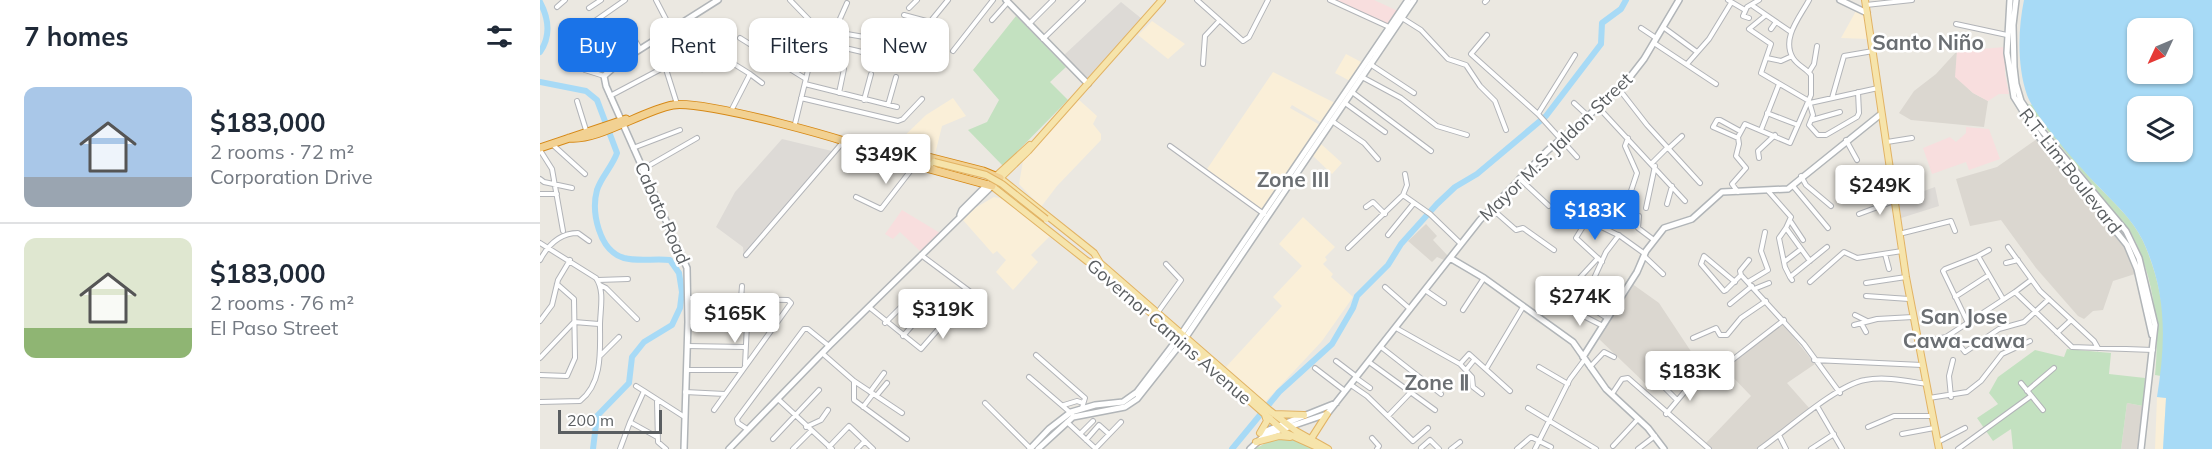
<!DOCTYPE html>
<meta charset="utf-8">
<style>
body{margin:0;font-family:Mulish,sans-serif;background:#f2f2f3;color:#1f2937;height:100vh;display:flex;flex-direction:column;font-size:22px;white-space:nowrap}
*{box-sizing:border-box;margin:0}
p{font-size:20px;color:#747a83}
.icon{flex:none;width:33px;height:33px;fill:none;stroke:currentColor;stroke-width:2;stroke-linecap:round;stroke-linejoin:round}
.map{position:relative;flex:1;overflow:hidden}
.panel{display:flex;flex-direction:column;background:#fff;width:540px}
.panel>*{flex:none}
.top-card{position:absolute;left:18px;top:18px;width:570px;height:54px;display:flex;gap:12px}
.needle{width:39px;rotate:226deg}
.fabs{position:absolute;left:1587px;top:18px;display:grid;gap:12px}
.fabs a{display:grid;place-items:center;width:66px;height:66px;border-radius:12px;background:#fff;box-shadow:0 2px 4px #0004;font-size:30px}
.scale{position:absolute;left:18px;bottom:15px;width:104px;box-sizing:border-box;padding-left:6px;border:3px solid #5a5e61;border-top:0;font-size:16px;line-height:21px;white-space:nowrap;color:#5a5e61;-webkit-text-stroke:4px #fff;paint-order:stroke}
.price{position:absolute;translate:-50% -51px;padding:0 14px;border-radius:6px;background:#fff;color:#222;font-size:20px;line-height:39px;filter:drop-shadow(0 2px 3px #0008)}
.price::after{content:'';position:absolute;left:50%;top:36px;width:18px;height:14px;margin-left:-9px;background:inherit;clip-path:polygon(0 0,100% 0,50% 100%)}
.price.current{background:#1a73e8;color:#fff}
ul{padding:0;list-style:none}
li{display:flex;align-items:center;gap:18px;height:150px;padding:0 24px}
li+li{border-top:2px solid #e0e1e3}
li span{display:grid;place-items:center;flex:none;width:168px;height:120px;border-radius:12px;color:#555}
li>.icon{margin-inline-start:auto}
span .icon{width:72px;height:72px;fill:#fffc;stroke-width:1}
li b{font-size:26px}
h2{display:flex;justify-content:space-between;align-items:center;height:72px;padding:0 24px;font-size:26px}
.pill{padding:0 21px;border-radius:12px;background:#fff;box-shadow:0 2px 4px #0004;font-size:21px;line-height:54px}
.pill.current{background:#1a73e8;color:#fff}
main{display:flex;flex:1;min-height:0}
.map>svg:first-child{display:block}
.commercial{fill:#faefd8}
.industrial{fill:#dddad6}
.education{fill:#dbd7d0}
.medical{fill:#f8dede}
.green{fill:#c3e1c0}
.water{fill:#a7daf6;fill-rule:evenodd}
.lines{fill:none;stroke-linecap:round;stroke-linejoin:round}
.river{stroke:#a7daf6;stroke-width:6}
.street-casing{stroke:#b2b4b8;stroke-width:6}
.secondary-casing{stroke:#b1b5b8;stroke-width:8}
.primary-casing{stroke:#e2b364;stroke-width:8}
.highway-casing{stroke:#d68917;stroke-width:9}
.street{stroke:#fff;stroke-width:4}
.secondary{stroke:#fff;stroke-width:5}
.primary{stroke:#f6e4ab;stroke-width:6}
.highway{stroke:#f2d192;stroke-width:7}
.primary-bridge-casing{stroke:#e2b364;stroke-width:8;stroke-linecap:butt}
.primary-bridge{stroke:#f6e4ab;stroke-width:6}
.labels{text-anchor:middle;stroke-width:5;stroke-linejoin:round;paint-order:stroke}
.street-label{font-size:18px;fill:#5a5e61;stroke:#fff}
.quarter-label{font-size:21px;font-weight:bold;fill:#6b6f73;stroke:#fff}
</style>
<main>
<section class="panel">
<h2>7 homes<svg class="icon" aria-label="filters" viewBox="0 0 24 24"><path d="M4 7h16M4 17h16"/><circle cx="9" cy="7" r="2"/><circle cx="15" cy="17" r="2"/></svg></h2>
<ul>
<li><span style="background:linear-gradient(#a9c7e8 75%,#9aa5b1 0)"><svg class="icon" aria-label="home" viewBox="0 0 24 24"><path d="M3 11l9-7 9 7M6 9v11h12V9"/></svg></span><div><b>$183,000</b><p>2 rooms · 72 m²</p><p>Corporation Drive</p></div></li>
<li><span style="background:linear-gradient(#dfe7d0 75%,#8fb573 0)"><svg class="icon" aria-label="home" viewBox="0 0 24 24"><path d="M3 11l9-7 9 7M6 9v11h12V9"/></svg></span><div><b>$183,000</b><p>2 rooms · 76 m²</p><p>El Paso Street</p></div></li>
</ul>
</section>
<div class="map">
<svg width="1672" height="449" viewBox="0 0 1672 449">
<rect width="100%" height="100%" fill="#ebe8e1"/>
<!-- commercial -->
<path class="commercial" d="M1316,11l9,5 3,23 -27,-1z
M612,21l33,23 -17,15 -30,-24z
M806,54l17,9 -13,18 -15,-8z
M733,72l62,31 -13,20 -30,-18 -2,3 30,17 -58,85 -57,-38z
M413,98l13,18 -24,10 -7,28 -39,-10 30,-29z
M538,99l19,17 -4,8 8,10v6l-44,46 -16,21 -22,-23 4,-23z
M781,144l21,19 -10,11 -20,-19z
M454,197l10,2 47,36 -20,20 7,7 -25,28 -17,-18 10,-12 -9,-9 -4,3 -30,-34 12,-12z
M763,217l32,30 -10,10 2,3 -4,4 10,10 -2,3 22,20 -31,44 -57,61 -39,-35 56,-61 -9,-9 29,-31 -23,-22z
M1617,397l9,1 -3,51h-8z"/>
<!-- industrial -->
<path class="industrial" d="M581,2l21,17 -55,61 -24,-24z
M242,139l54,13 -92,107 -1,-12 -27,-20 19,-35z
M1395,187l4,19 -38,12 -2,-18z"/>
<!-- education -->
<path class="education" d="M1417,51l-1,26 17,16 15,8 -4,26 -73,-7 -12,-7 15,-22 22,-17z
M1497,139l87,108 11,27 -22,7 -10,29 -10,1 -9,8 -6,-3 -42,-48 -35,-48 -31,6 -14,-47 41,-12z
M886,224l11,12 -4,4 15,16 -4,4 -7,-3 -5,5 -24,-21z
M1091,283l28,20 35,53 -43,33 -52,-50z
M1242,323l33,41 -28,19 23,26 -53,40h-46l-7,-4 47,-49 -26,-27z
M1587,403l16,3 -5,43h-17z"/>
<!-- medical -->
<path class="medical" d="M791,0h43l24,11 -10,15z
M1465,47v27l4,20h-10l-11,7 -15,-8 -18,-16 2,-26z
M1426,127l23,2 11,30 -31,11 -3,-8 -34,12 -9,-26 27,-11 6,5 10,-9z
M362,210l38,23 -19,19 -21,-20 -7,7 -8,-5z"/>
<!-- green -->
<path class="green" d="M476,16l50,51 -16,15 18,18 -65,66 -35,-36 19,-8 12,-22 -26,-30z
M1486,104l7,1c20,27 40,55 63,79 17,18 36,34 47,57 19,42 26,90 18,135l-6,-1c5,-49 -1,-100 -25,-144z
M1527,349l44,4 -2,21 36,4 -2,28 -16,-3 -6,46h-108l-2,-20 -18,12 -16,-23 21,-14 -9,-11 9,-16 37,-27 29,7z
M751,438l25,11h-61l18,-10z"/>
<!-- water -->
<path class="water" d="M1484,0h188v449h-49l3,-51 -9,-1c9,-56 10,-104 -14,-156 -11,-23 -30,-39 -46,-56 -18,-19 -62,-68 -70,-90 -10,-29 -9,-66 -3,-95zM1642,28v46h-44v-46zM1642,106v46h-44v-46z"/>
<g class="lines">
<!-- river -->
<path class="river" d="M0,2c9,17 11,34 0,50
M0,82l46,9 11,9 20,53c-5,14 -16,24 -20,37 -6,22 2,61 27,68 16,4 30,0 46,2l9,13 3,19 -2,16 -8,17 -28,17 -12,15 -3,26 -32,33 -4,33
M692,449l47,-57 53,-48 21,-36 4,-12 31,-31 13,-21 36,-40 18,-17 22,-13 69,-58 55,-72 1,-21 19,-14 5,-9"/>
<defs>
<path id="street" d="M116,0l15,29
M250,0l28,29 -24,99
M657,0l46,41 6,-4 19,-37
M790,0l59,27
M1188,0l17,10
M945,2l2,-2
M1326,5l46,-5
M1213,6l38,26
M17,7l8,-7
M49,8l12,-8
M369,8l8,-8
M364,15l26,7 18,-22
M1226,15l-17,14 22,15 -10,29 48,28 4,14 -4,10 9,10h8l31,-18 2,-4 -1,-21
M862,18l19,12 27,29 18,6 14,21 15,15 11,29
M1209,18l-6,-2 4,-9 12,-7
M452,20l16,-18
M489,24l24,-24
M1416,24l51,11
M1123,27l34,25
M1101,28l15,10
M278,29l98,17
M1231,29l5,-7
M74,30l16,26
M295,30l12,-27
M92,35l8,14
M947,35l-16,19 67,60 39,43
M200,38l66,41
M503,39l40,-39
M29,41l16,29 19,6
M51,41l18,28
M275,41l90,21
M1114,43l62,41
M413,51l40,-51
M1227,58l14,3 11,-5
M80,62l-25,-41 30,-21
M663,64l2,-28 14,-15
M830,64l44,29
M1147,64l22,-25 22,-36
M125,66l12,38
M1269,72l5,-8 3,-18
M210,74l12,9
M822,77l39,21 36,28 30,9
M265,84l92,23
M1079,89l28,36 53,58
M812,92l79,59
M299,93l5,-24
M70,96l68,-36h11l13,9
M261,98l97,23 5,-2 19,-20
M1292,98l12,-42 29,-5
M324,100l7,-26
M37,101l9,29
M805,103l40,29
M1034,103l14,13
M1270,103l68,-15
M348,105l8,-28
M1059,108l86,93
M191,111l19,-37 -16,-10
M1227,113l31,12
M998,114l37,-59
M1272,120l28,-8
M792,121l32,22 14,16
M1221,130l18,-46
M1088,138l-3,8 12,27 -8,24
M1198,138l-25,-11 4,-7h3l20,11
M1306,140l11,20
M1347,142l25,-4
M13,145l32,29
M630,146l94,68
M93,148l47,-18
M1128,149l14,-13
M0,150l12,19 11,62
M1219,158l-1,-7 17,-16
M1112,163l15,-15
M103,169l54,-31
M865,174l2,11 -4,10 27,19 31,30
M1261,176l5,9 25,21
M979,178l30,28
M0,179l4,3 28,6
M1253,186l35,42
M1198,192l-6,-8 14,-16 -10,-12 3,-12 -1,-7 7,-13 45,19 21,-48v-20c-5,-7 -13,-9 -18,-17 -12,-20 7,-41 16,-58
M1229,192l22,25 -5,11 24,33
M0,194h17
M316,197l25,12 34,-44
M1127,204l5,-18
M826,207l7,-5 12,12
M951,208l25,22 7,-2 31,22
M1106,208l9,-42
M1319,214l35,-13
M1099,216l-1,12 16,12
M1251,222l12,18
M1246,228l-7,10 6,29 5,10
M1359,234l52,-13 4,10
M848,235l26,-32
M0,243l56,35c9,13 4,32 4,47 0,25 3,58 -20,76l-40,1
M1468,247l32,44 54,50 4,7
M808,248l55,-53
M1345,254l4,15
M206,255l97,-113
M381,255l55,41
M1104,256l19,18
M1438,256l11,-6
M0,260c8,-15 19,-27 38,-27l11,8
M1062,262l-26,-24 11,-18 33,16 25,18
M1244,262l17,-13
M1466,263l12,-3
M1201,275l63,69 36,49
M58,280l30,-1
M1252,280l-2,-3 37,-30
M1027,281l23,6 16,-35 13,-17
M1195,282l-31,-26 -3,8 23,27 2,-1 15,-15 -1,-4 9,-11
M1208,282l20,-12 -7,-19 4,-19
M1270,282l34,-30 13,6 45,-7
M1035,283l23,-25
M1326,283l40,-6
M60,285l6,3 31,31
M845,287l25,22
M1214,289l15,-6
M885,290l19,13
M1475,292l16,-12
M1326,296l43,3
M1415,297l34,-22
M148,298l100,2 3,3 -77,107
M201,299l1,-13
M1190,304l22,-18
M1046,305l21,13
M329,307l52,42 27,-31
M1026,307l37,19
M923,310l21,-32
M1033,311l6,-11
M618,312l23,-32 -15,-16
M1315,315l12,6
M0,321l12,-16 6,-25 12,-20
M148,322l88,3
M345,323l30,-30 40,30 10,-8 7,5
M1321,323l5,9
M1428,323l-25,-52 2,-2 33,-13 25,43
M1314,325l23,-6 36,-2
M856,328l64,36 9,-10 41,37
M1517,333l14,-13
M1411,334l14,18 34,-23 25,-7 25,-23
M363,336l27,-31
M1153,338l23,-10 4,7h7l14,-17 25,-17
M1379,343l27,-6 69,-45 57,55 81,3
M147,346l58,1
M841,347l60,47
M282,353l32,28 48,32
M61,355l18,-18
M496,355l49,43 -3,10
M1169,357l11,14
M0,358l34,-36 25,2
M1274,360l108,5
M796,361l21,16
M829,362l66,48
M920,364l12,13 1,10 9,7
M205,365l2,-41
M999,367l29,17
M1050,367l14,-15 10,5
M775,368l30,23
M946,369l37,-62
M1148,369l17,12 79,-61
M147,370h55
M926,370l8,-10
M0,375l27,1 8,-18 -1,-59 -17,-15
M489,377l43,37
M816,378l14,10
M1137,378l11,9
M314,382v18l53,39
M1481,383l22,27
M1121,384l16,16
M811,385l16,11 46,45 15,-13
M96,386l8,5
M1487,391l27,-23
M145,392l40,2
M330,392l14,-19
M1072,394l10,-15 6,-1 81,71
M337,395l10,-12
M1411,397l-2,-21 4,-16
M1389,398l38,-6 14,-11 21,-27 28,-13
M238,399l54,50
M117,401l1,41 8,7
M445,403l46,46
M524,405l13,-4 6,2
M1277,406l25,43
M323,407l10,-13
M988,408l68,41
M1126,414l31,-37
M848,416l23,-24
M527,422l29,27
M266,427l15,-7 7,-10
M1328,427l26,-11h38
M207,429l-9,-6 -1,-4 67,-90h4l21,17
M540,434l13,-13
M1362,434l32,-6
M1239,435l7,14
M117,437l-27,-15 14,-31 39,25
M832,438l7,8 -2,3
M233,439l46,-49
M546,440l13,-15 10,9
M1398,442l27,-14
M1073,446l25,-27
M289,447l20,-21 24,23
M556,448l25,-26
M881,448l9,-8 9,9
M80,449l10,-27
M253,449l18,-18
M317,449l8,-8
M911,449l9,-7
M977,449l14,-12 20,10
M995,449l35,-70 15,-20
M1098,449l17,-13
M1220,449c26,-18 76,-64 105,-69 20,-4 42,1 61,4
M1271,449l23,-15
M1418,449l73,-53"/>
<path id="secondary" d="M466,0l82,84
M1300,0l27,13
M1470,0l-3,53 7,44 25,40 88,108 10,24 15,66
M1476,0l-3,25 1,42 2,17 5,17 17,25 88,105 13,27 16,67 -14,124
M420,215l2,-5 26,-26
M910,258l34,20 89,64 33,47 42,39 16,21
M1043,357l54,-85 9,-21 18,-23 28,-9 30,-27 66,-3 93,-75
M721,433l75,-30
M144,449l4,-127 -1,-54 -81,-182 -2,-10 16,-14 98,-62
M189,449l100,-103 163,-160
M490,449l19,-20 22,-17 24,-7 28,-3 14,-10 45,-59 226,-333
M498,449l35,-32 52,-10 12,-8 49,-62 228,-337
M710,449l15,-14 62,-21 153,-194 67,-69 76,-65 21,-27 35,-59"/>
<path id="primary" d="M622,0l-134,151 -36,35 95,75 11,5 188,167 31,14 5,-1
M1325,0l41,277 33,172
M344,153l49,12
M454,178l36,-33
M460,178l94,75 6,10 169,147 27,21 32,18
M734,414l30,1
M720,433l7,-12 -2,-6
M771,439l16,-25
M716,442l23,-6 11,1"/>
<path id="highway" d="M29,138c30,3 72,-27 104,-33 26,-6 192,38 213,52l106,29
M0,148l86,-29
M336,148l13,-1 94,24 17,7"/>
</defs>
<!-- street casing -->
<use href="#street" class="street-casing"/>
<!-- secondary casing -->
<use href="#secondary" class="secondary-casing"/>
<!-- primary casing -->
<use href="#primary" class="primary-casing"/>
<!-- highway casing -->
<use href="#highway" class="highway-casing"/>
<!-- street -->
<use href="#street" class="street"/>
<!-- secondary -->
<use href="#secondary" class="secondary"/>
<!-- primary -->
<use href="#primary" class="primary"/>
<!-- highway -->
<use href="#highway" class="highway"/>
<defs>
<path id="primary-bridge" d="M394,162l52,13 16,9 44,35"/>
</defs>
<!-- primary-bridge casing -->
<use href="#primary-bridge" class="primary-bridge-casing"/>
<!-- primary-bridge -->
<use href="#primary-bridge" class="primary-bridge"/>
</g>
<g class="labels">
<!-- street labels -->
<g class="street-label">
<text transform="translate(1016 147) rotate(-44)" y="6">Mayor M.S. Jaldon Street</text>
<text transform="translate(1530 171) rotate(52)" y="6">R.T. Lim Boulevard</text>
<text transform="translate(122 213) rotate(66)" y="6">Cabato Road</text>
<text transform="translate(629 332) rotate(41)" y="6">Governor Camins Avenue</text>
</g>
<!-- quarter labels -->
<g class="quarter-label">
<text x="1388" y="50">Santo Niño</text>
<text x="753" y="187">Zone III</text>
<text x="1424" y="324">San Jose<tspan x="1424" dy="24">Cawa-cawa</tspan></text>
<text x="897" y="390">Zone Ⅱ</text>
</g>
</g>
</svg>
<div class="fabs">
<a><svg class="needle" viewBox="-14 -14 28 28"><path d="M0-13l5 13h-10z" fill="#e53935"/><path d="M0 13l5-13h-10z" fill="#747a83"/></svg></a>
<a><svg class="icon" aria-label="layers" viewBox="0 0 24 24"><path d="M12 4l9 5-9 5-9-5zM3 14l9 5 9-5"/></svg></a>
</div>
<div class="scale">200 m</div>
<b class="price" style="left:346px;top:185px">$349K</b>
<b class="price" style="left:1340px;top:216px">$249K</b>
<b class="price current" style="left:1055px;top:241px">$183K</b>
<b class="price" style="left:1040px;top:327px">$274K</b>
<b class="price" style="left:403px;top:340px">$319K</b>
<b class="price" style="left:195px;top:344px">$165K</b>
<b class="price" style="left:1150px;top:402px">$183K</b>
<div class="top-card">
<a class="pill current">Buy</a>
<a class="pill">Rent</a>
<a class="pill">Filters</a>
<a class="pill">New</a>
</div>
</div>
</main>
